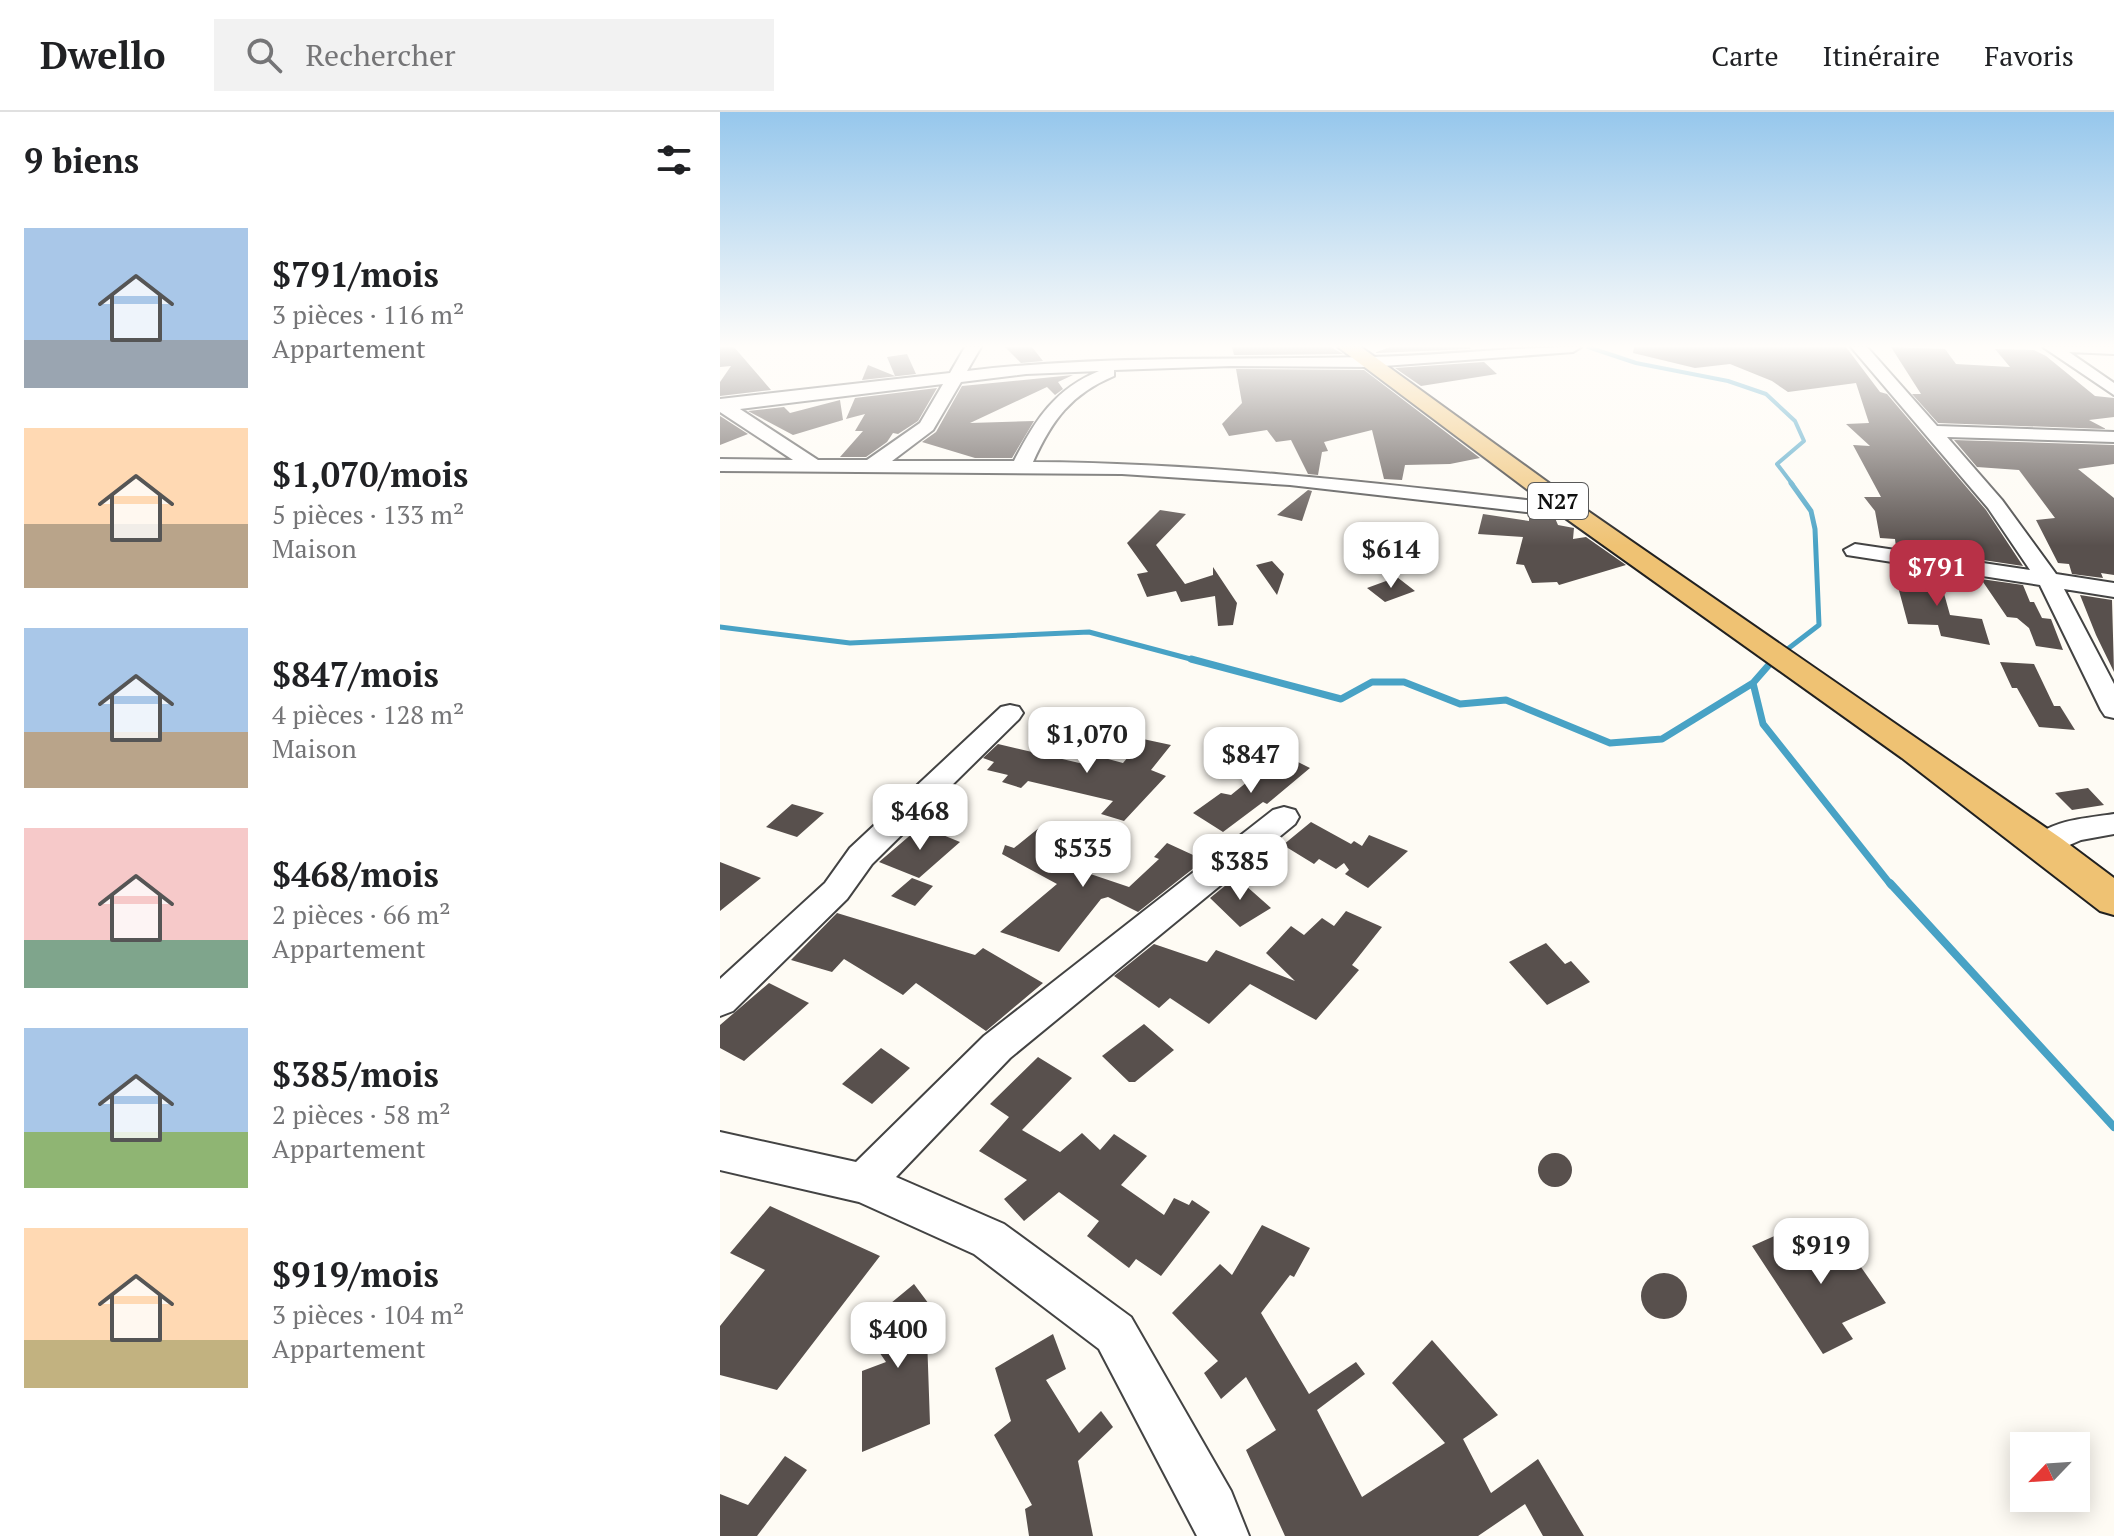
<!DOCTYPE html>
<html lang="fr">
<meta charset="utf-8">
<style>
body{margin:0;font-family:"PT Serif",serif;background:#f2f2f2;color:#202124;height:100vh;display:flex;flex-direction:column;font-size:30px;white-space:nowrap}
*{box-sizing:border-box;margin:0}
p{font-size:26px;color:#757577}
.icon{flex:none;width:44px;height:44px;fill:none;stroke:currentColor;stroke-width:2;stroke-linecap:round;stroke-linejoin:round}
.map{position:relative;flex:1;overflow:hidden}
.details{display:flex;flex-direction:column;background:#fff;width:720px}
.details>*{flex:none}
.needle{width:52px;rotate:245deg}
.buttons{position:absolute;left:1290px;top:1320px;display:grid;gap:16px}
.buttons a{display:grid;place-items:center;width:80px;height:80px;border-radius:0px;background:#fff;box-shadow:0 4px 20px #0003;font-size:40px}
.price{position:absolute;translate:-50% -68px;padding:0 18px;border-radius:16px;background:#fff;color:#222;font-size:26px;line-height:52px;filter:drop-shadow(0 2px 4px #0008)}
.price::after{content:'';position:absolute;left:50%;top:48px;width:24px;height:18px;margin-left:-12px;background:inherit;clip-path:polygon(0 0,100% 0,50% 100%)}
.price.active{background:#b83147;color:#fff}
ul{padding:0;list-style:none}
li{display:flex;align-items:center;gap:24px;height:200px;padding:0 24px}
li span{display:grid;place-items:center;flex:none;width:224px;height:160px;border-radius:0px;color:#555}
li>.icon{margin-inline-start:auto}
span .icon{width:96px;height:96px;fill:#fffc;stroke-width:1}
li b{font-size:34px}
h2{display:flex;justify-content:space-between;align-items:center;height:96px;padding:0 24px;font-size:34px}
header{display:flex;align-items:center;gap:48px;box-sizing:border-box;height:112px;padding:0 40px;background:#fff;border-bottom:2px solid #e0e0e0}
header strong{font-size:38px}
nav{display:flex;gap:44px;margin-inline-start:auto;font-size:28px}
.search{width:560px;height:72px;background:#f2f2f2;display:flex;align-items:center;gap:20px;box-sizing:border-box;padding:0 28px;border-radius:0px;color:#757577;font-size:30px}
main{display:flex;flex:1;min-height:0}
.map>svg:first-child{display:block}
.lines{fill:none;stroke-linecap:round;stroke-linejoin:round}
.stream-far3{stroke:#48a2c5;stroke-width:4}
.stream-far2{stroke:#48a2c5;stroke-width:5}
.stream-far1{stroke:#48a2c5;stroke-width:7}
.stream{stroke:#48a2c5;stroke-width:8}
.building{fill:#58504d}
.minor-casing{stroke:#434343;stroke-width:4}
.major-casing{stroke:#212121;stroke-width:4}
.minor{fill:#fff;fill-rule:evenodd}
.major{fill:#efc273;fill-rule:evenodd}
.labels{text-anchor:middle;stroke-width:8;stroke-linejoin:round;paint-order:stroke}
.shield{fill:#fff;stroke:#585858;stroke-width:2}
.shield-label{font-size:22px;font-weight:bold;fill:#101010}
</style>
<header>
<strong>Dwello</strong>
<div class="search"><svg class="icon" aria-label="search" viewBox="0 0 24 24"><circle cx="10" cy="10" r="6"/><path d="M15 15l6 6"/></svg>Rechercher</div>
<nav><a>Carte</a><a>Itinéraire</a><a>Favoris</a></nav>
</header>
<main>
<section class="details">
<h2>9 biens<svg class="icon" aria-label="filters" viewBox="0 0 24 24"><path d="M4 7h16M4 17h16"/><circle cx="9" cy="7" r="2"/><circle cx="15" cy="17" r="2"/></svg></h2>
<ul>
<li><span style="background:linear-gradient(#a9c7e8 70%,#9aa5b1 0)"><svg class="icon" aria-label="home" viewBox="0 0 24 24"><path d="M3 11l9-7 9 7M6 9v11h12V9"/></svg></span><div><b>$791/mois</b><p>3 pièces · 116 m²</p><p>Appartement</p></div></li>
<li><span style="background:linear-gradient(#ffd9b3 60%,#b9a48a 0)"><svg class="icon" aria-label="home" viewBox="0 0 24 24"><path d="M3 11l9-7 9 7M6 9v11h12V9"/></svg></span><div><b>$1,070/mois</b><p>5 pièces · 133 m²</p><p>Maison</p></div></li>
<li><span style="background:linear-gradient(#a9c7e8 65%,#b9a48a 0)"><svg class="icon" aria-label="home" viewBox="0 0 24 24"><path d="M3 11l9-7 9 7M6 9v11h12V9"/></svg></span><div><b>$847/mois</b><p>4 pièces · 128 m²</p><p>Maison</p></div></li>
<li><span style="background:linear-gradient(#f6c9c9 70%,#7fa58c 0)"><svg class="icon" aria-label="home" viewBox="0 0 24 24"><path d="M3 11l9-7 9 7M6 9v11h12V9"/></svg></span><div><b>$468/mois</b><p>2 pièces · 66 m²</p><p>Appartement</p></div></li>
<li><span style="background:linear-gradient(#a9c7e8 65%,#8fb573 0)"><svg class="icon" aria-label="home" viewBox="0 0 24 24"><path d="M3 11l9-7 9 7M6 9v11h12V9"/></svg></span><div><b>$385/mois</b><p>2 pièces · 58 m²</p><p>Appartement</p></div></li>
<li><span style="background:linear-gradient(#ffd9b3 70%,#c2b280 0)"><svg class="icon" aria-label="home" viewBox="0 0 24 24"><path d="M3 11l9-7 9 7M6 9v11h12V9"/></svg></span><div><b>$919/mois</b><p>3 pièces · 104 m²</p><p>Appartement</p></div></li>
</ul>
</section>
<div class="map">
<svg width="1394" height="1424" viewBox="0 0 1394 1424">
<rect width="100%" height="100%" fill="#fefbf4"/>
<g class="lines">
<!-- stream-far3 -->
<path class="stream-far3" d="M868,235l48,16 92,18 38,13 29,27 9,20 -27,23 16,21"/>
<!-- stream-far2 -->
<path class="stream-far2" d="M0,515l130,16 239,-11 109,29
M1052,549l47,-36 -4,-96 -4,-18 -20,-28"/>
<!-- stream-far1 -->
<path class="stream-far1" d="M471,547l150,40 31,-17h32l56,22 46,-4 104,43 52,-4 91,-56
M1054,547l-21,24 10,41 128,161"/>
<!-- stream -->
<path class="stream" d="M1170,771l224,244"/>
</g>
<!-- building -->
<path class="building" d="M0,235h14l37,43 -51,6v-14l11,-16 -11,1z
M285,235h27l11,14 -22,2z
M512,235h99l12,7 -109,1z
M670,235h79l2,2 -97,4z
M914,235h212l34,45 7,2 99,116 37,56 -127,-19 -1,-8 -15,-1 -5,-27 -11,-14h17l-28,-52 17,1 -24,-22 23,-1 -13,-40 -68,9 -16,-11 -42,-17 -35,4 -62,-15z
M1171,235l54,2 11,15 54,3 -15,-18 39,1 12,6 49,40 19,2v19l-25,3 17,9 -168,-6 -26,-29h9z
M187,242l9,20 -54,6 6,-15 27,11 -8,-19z
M764,250l13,12 -76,12 -26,-18z
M516,257l128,1 116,88 -30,6 -45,1 -3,15 -18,-1 -12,-49 -48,12 4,9 -6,1 -4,23 -10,-1 -17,-34 -15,2 -9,-12 -38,6 -7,-12 20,-21z
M353,263l-15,7 5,7 -8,6 -8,-8 -77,36 64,-2 -22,37h-37l-53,-16 14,-10 26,-46z
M217,276l-19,33 -20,13 -5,-1 -6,9 -21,15h-26l23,-26h-8l10,-17 -19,5 9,-21z
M120,288l3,20 -50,15 -45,-24 36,-4 6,6z
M0,304l28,18 -28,11z
M1234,328l160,5v19l-36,5 36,29v77l-13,-2 2,5 -31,-4 -3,-10 -11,-1 -22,-43 19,-2 -36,-48 -42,-3z
M588,378l4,1 -10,30 -25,-6z
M440,398l26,4 -30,31 29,39 28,-9v-8l24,36 -4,22 -15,1 -3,-30 -34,6 -5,-11 -29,6 -10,-23 11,-2 -21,-29z
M763,402l46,7v-5l26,2 3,7 16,3 -1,11 13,-2 40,28 -67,20 -2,-3 -25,1 -8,-18 -8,-1 7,-27 -45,-3z
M552,449l12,13 -7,21 -21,-30z
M1187,455l31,5 12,43 32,4 8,26 -49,-9 -3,-11 -30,-1 -11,-41 16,2z
M677,465l18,14 -30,11 -18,-14z
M1261,467l42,6 7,17h4l8,16 9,1 12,31 -27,-4 -7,-18 -12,-10 -10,-1z
M1360,483l32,5 2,72 -18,-37z
M1280,550l34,2 20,42h6l15,24 -36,-3 -22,-39h-5z
M423,627l28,6 -20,25 15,6 -42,45 -23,-7 12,-13 -85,-20 -7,7 -19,-6 6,-7 -21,-5 7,-8 -11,-4 15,-14 90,21 9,-9 26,7z
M570,646l20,10 -43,36 -4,-2 -40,30 -30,-19 28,-20 10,2 37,-30 7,4z
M1368,676l16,17 -32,5 -17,-17z
M72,692l32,9 -27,24 -31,-10z
M591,710l40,22 3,-3 8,5 7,-11 39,16 -40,37 -23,-14 4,-4 -5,-7 -8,6 -17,-10 -5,5 -31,-19z
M325,711l25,13 -27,22 86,29 30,-28 -5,-2 13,-14 37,17 -66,52 -30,-15 -7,2 -42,53 -59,-20 57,-48 -55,-30 3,-9 9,3z
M201,714l39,16 -41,36 -40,-16z
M0,750l41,16 -41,33z
M516,765l35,31 -31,19 -30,-29z
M192,766l21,8 -18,20 -24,-10z
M626,799l36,16 -30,38 7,5 -43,50 -66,-36 -41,40 -39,-26 -11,10 -45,-32 40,-32 53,18 9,-12 79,31 -29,-28 25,-27 13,9 18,-17 12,8z
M117,801l138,42 8,-7 60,35 -57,48 -70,-48 -13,12 -59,-36 -12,13 -41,-12z
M826,831l19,21 6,-3 19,21 -43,23 -38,-43z
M49,871l40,20 -65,58 -24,-13v-23z
M424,912l30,26 -39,32h-6l-27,-26z
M161,936l29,20 -38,36 -30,-20z
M318,945l34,21 -50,52 38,22 22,-19 18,17 14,-16 33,22 -26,29 43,30 10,-17 15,7 3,-5 18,12 -49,64 -25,-17 -7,9 -42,-32 12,-15 -40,-29 -35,29 -20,-22 23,-19 -48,-29 30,-34 -19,-13z
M818 1058a17 17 0 1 1 34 0a17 17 0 1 1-34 0Z
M50,1094l110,50 -103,134 -57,-15v-49l45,-56 -35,-17z
M542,1113l48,23 -16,29 -4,-2 -29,38 48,81 47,-32 9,12 -48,36 45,87 83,-54 -53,-60 40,-43 66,75 -35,24 28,54 47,-34 46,77h-41l-18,-32 -47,32h-193l-39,-86 30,-20 -30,-53 -25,22 -17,-26 14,-12 -46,-48 48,-49 12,11z
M1061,1121l13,19 44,-18 48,69 -44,20 11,16 -30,15 -71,-108z
M921 1184a23 23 0 1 1 46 0a23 23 0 1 1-46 0Z
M194,1172l29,39 -16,14 3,87 -68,28v-81l24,-9 -24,-35z
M333,1222l13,35 -20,11 33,53 22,-22 12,16 -35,34 15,75h-64l-4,-27 7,-4 -38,-70 17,-14 -16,-53z
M65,1344l22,14 -50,66h-37v-42l28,11z"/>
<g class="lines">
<defs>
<path id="minor" d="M245,235h16l-14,24c133,-16 267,-11 401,-14 71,-1 141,-10 213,-10l-8,5 -203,15 -139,-1 -117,4v6c-43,18 -62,44 -81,86 181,1 359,23 538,43l10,6 -10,6 -281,-32 -168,-11 -402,-3v-12l73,1 -73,-48v-13l230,-26zM379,259c-44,18 -64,49 -85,90h-122l41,-31 28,-48 65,-8zM223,272l-23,39 -53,37h-49l-78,-51z
M1131,235h16l70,79 177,6v10l-167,-5 55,63 54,74 58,9v14l-50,-8 50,95v34l-9,-2 -4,-6 -61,-125 -193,-30 -3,-5 11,-6 175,26 -42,-62z
M1323,235h71v7l-45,-2 45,31v12z
M290,593l9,2 4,6 -4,6 -147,145 -25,35 -114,112 -13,5v-37l105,-96 25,-35 151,-141z
M564,695l11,3 4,7 -4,7 -285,234 -114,119 108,47 127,93 100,174 18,45h-52l-98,-187 -125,-95 -115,-52 -139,-32v-38l136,30 128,-126 289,-226z
M1394,702v20l-33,6 -37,16 -11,-3 -4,-8c14,-25 59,-27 85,-31z"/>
<path id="major" d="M618,235h23l221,160 480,332 52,39v37l-14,-4 -198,-153 -338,-241z"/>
</defs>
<!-- minor casing -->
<use href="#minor" class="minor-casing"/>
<!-- major casing -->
<use href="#major" class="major-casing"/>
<!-- minor -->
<use href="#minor" class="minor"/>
<!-- major -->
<use href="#major" class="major"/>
</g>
<!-- sky -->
<linearGradient id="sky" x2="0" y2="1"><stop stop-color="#96c7ec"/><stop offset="0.54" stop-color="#fffdfa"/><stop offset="1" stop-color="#fffdfa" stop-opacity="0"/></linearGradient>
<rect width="1394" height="434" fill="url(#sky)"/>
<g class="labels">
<!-- shield labels -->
<rect class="shield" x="808" y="371" width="60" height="36" rx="6"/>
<g class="shield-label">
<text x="838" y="397">N27</text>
</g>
</g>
</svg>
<div class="buttons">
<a><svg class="needle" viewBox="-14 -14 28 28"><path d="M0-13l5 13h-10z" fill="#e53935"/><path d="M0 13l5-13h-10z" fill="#757577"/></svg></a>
</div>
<b class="price" style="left:671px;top:478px">$614</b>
<b class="price active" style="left:1217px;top:496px">$791</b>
<b class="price" style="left:367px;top:663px">$1,070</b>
<b class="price" style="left:531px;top:683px">$847</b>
<b class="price" style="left:200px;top:740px">$468</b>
<b class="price" style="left:363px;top:777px">$535</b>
<b class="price" style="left:520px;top:790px">$385</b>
<b class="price" style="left:1101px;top:1174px">$919</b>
<b class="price" style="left:178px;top:1258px">$400</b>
</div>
</main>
